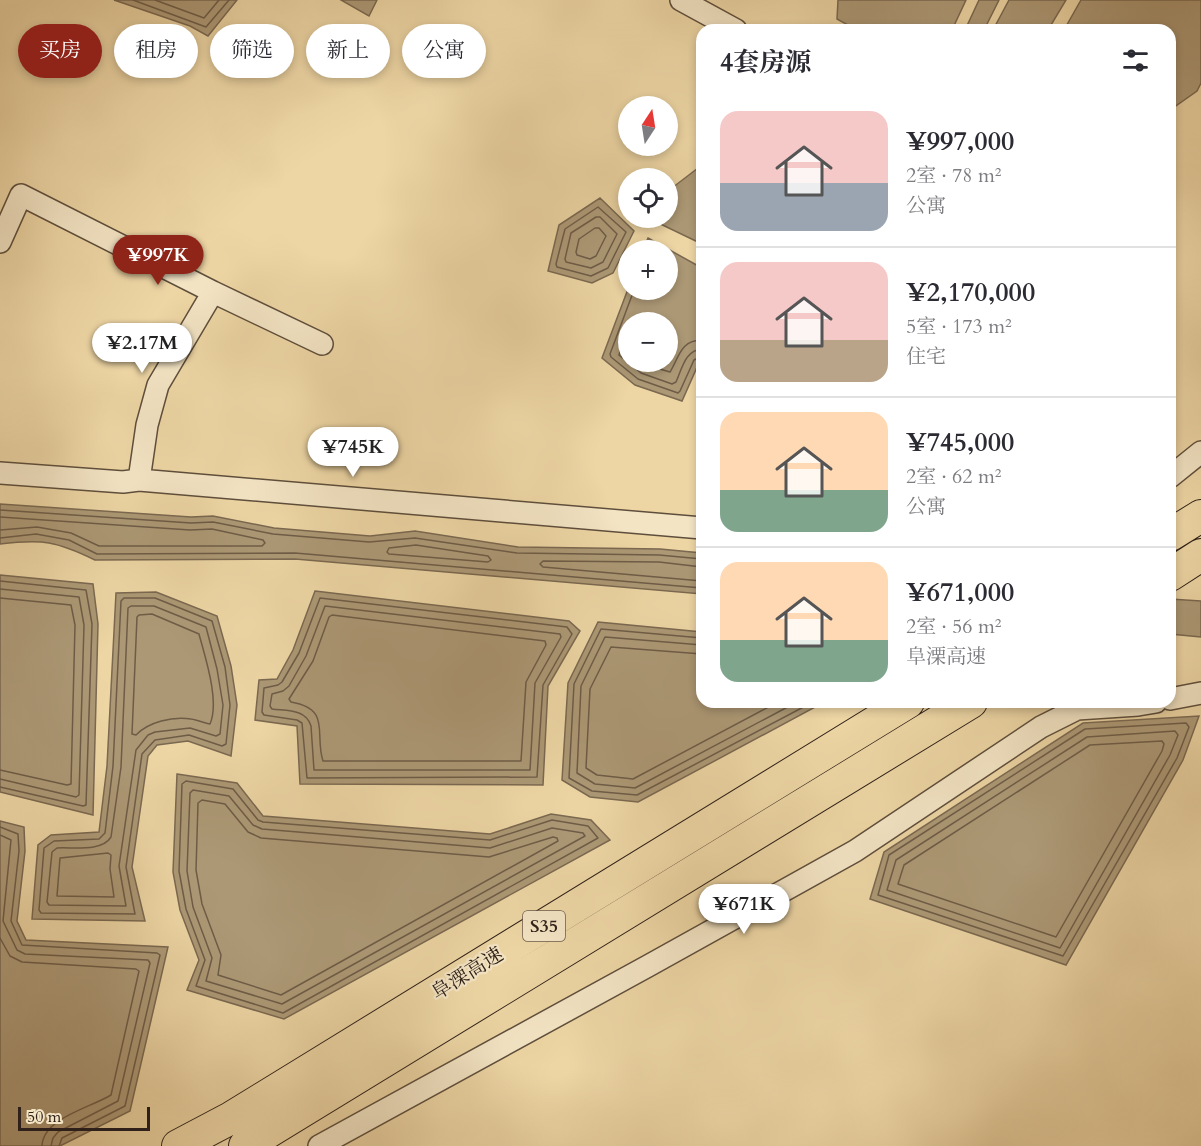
<!DOCTYPE html>
<html lang="zh">
<meta charset="utf-8">
<style>
body{margin:0;font-family:Cardo,"Noto Serif SC",serif;background:#f7f7f7;color:#2b2b33;height:100vh;display:flex;flex-direction:column;font-size:22px;white-space:nowrap}
*{box-sizing:border-box;margin:0}
p{font-size:20px;color:#7c7c81}
.icon{flex:none;width:33px;height:33px;fill:none;stroke:currentColor;stroke-width:2;stroke-linecap:round;stroke-linejoin:round}
.map{position:relative;flex:1;overflow:hidden}
.sheet{position:absolute;left:696px;top:24px;width:480px;height:684px;display:flex;flex-direction:column;background:#fff;border-radius:18px;box-shadow:0 3px 9px #0003}
.sheet>*{flex:none}
.guide{position:absolute;left:18px;top:24px;width:570px;height:54px;display:flex;gap:12px}
.needle{width:39px;rotate:12deg}
.fabs{position:absolute;left:618px;top:96px;display:grid;gap:12px}
.fabs a{display:grid;place-items:center;width:60px;height:60px;border-radius:50%;background:#fff;box-shadow:0 3px 9px #0003;font-size:30px}
.scale{position:absolute;left:18px;bottom:15px;width:132px;box-sizing:border-box;padding-left:6px;border:3px solid #2f2119;border-top:0;font-size:16px;line-height:21px;white-space:nowrap;color:#2f2119;-webkit-text-stroke:4px #f3e4c4;paint-order:stroke}
.price{position:absolute;translate:-50% -51px;padding:0 14px;border-radius:21px;background:#fff;color:#222;font-size:20px;line-height:39px;filter:drop-shadow(0 2px 3px #0008)}
.price::after{content:'';position:absolute;left:50%;top:36px;width:18px;height:14px;margin-left:-9px;background:inherit;clip-path:polygon(0 0,100% 0,50% 100%)}
.price.selected{background:#8f2418;color:#fff}
ul{padding:0;list-style:none}
li{display:flex;align-items:center;gap:18px;height:150px;padding:0 24px}
li+li{border-top:2px solid #e1e1e2}
li span{display:grid;place-items:center;flex:none;width:168px;height:120px;border-radius:18px;color:#555}
li>.icon{margin-inline-start:auto}
span .icon{width:72px;height:72px;fill:#fffc;stroke-width:1}
li b{font-size:26px}
h2{display:flex;justify-content:space-between;align-items:center;height:72px;padding:0 24px;font-size:26px}
.tag{padding:0 21px;border-radius:27px;background:#fff;box-shadow:0 3px 9px #0003;font-size:21px;line-height:54px}
.tag.selected{background:#8f2418;color:#fff}
.map>svg:first-child{display:block}
.water{fill:#ac9875;stroke:#7a6850;stroke-width:1.5;fill-rule:evenodd}
.lines{fill:none;stroke-linecap:round;stroke-linejoin:round}
.shore{stroke:#6e5c47;stroke-width:1.5}
.minor-casing{stroke:#5e4e3c;stroke-width:24}
.highway-casing{stroke:#2f2119;stroke-width:34}
.minor{stroke:#f3e4c4;stroke-width:21}
.highway{stroke:#edd5a4;stroke-width:32}
.labels{text-anchor:middle;stroke-width:4.5;stroke-linejoin:round;paint-order:stroke}
.shield{fill:#f3e4c4;stroke:#6a5c4c;stroke-width:1.5}
.shield-label{font-size:18px;font-weight:bold;fill:#2f2119}
.street-label{font-size:20px;fill:#2f2119;stroke:#f3e4c4}
</style>
<div class="map">
<svg width="1201" height="1146" viewBox="0 0 1201 1146">
<rect width="100%" height="100%" fill="#edd5a4"/>
<filter id="stains"><feTurbulence type="fractalNoise" baseFrequency=".00333" numOctaves="4"/><feColorMatrix values="0 0 0 0 .2 0 0 0 0 .09 0 0 0 0 .02 0 0 0 .5 -.17"/></filter>
<radialGradient id="worn" r=".72"><stop offset=".6" stop-color="#630" stop-opacity="0"/><stop offset="1" stop-color="#630" stop-opacity=".3"/></radialGradient>
<!-- water -->
<path class="water" d="M114,0h123l-29,36 -18,-10z
M341,0h36l-8,16z
M838,0h128l-14,30h-95l-20,-11z
M979,0h20l-15,30h-19z
M1009,0h57l-18,30h-55z
M1081,0h120v83l-4,8 -27,19v-80h-106z
M702,165v79l-54,-26h20v-27z
M600,198l34,33 -21,42 -21,10 -44,-12 11,-46z
M648,238l54,30v88l-20,45 -47,-16 -33,-27 26,-69 40,1v-40h-25zM628,322h40v40h-40z
M0,504l191,13 22,-1 61,12 96,8 45,-5 103,16 142,2 42,4v41l-407,-35 -200,1c-39,-19 -52,-21 -95,-16z
M0,575l93,9 5,40 -5,191 -93,-23z
M315,591l254,30 11,10 -32,55 -5,99 -243,-1 -3,-58 -42,-6 4,-40 18,-1 16,-29z
M156,592l61,24 14,50 6,39 -6,51 -43,-15 -31,4 -9,11 -16,111 13,54 -113,-2 6,-74 13,-10 48,-3 8,-66 9,-173z
M1170,599l31,2v36l-31,-3z
M598,622l104,10v70h119l-2,3 -181,97 -48,-5 -28,-17 6,-97z
M1199,716l-16,44 -117,205 -196,-66 14,-47 199,-129z
M177,774l60,9 26,33 227,18 61,-20 40,6 19,20 -326,179 -97,-29 12,-30 -19,-50 -7,-38z
M0,821l24,6 1,24 -8,70 9,19 142,7 -38,164 -70,35h-60z"/>
<g class="lines">
<!-- shore -->
<path class="shore" d="M133,0l73,27 23,-27
M155,0l49,18 15,-18
M598,207l28,25 -18,36 -17,8 -34,-9 -1,-3 9,-35z
M596,217h4l17,17 -14,28 -12,6 -25,-6 -1,-3 6,-26z
M595,228h4l7,8 -10,20 -6,3 -13,-4 -1,-3 3,-13z
M634,290l-24,64 1,3 27,22 40,14 2,-2 14,-31 8,-4
M628,327l-9,28 22,18 31,11 4,-2c6,-13 9,-32 26,-33
M642,362l4,3 24,7c9,-14 10,-32 32,-32
M0,510l191,13 22,-1 60,12 96,8 46,-4 102,15 142,2 43,4
M0,517l190,13 22,-1 51,11 2,3 -3,3h-163l-28,-13 -34,-6 -37,3
M0,538l36,-4 33,6 28,14 198,-1 407,35
M416,545l72,11 3,4 -3,2 -99,-8 -2,-2 2,-4z
M702,567l-43,-5 -116,-1 -3,3 3,3 159,14
M0,581l86,9 6,34 -6,181 -3,1 -83,-19
M0,589l79,8 5,28 -5,170 -3,2 -76,-18
M0,598l71,7 4,20 -4,159 -4,1 -67,-15
M124,598h31l57,23 13,46 5,38 -4,39 -4,2 -33,-11 -34,5 -13,14 -16,113 9,47 -94,-1 -2,-3 5,-62 10,-7 45,-2 6,-6 8,-67 8,-165z
M320,598l247,29 5,7 -29,51 -6,92 -230,1 -5,-55 -5,-3 -33,-5 -2,-3 2,-24 14,-3 4,-3 17,-29z
M154,606l52,21 11,42 6,36 -3,29 -4,2 -26,-8 -35,4 -7,3 -12,15 -17,116 7,40 -77,-1 -2,-3 5,-50 5,-4c16,-1 45,4 54,-11l10,-70 7,-159 3,-2z
M325,606l235,28 1,3 -26,46 -5,87h-216l-3,-44c-5,-17 -24,-15 -39,-17l-2,-3 2,-12 11,-3 6,-5 17,-30z
M152,614l47,20c6,23 21,67 11,90 -6,-1 -12,-4 -19,-5 -18,-3 -43,3 -55,16l-4,-1 5,-117 2,-2z
M332,615l213,26 1,4 -20,37 -5,79h-198c-9,-27 9,-52 -32,-59l-2,-3 24,-38 16,-44z
M702,638l-101,-9 -27,55 -5,94 23,13 45,4 176,-93
M702,645l-97,-8 -24,49 -4,87 18,11 40,4 162,-86
M702,654l-91,-7 -21,42 -4,79 11,7 36,4 145,-77
M1186,723l3,4 -12,31 -114,198 -185,-61 11,-40 196,-126z
M1175,731l3,4 -8,20 -110,193 -173,-58 9,-30 191,-123z
M1162,741l2,3 -2,7 -106,186 -158,-53 6,-19 186,-120z
M186,781l47,8 25,31 5,2 227,18 62,-20 36,6 10,12 -315,175 -87,-27 9,-26 -19,-51 -7,-38 3,-87z
M193,790l36,6 24,29 9,4 228,19 62,-20 31,5 2,3 -303,168 -76,-23 6,-23 -19,-51 -6,-36 3,-78z
M202,800l23,4 23,28 13,6 228,19 64,-20 4,1 1,3 -277,154 -63,-20 3,-20 -19,-51 -6,-34 2,-67z
M0,827l18,7 1,17 -8,70 11,24 135,8 3,2 -35,151 -63,32 -3,8
M0,835l11,5 -8,81 14,29 8,4 123,6 2,3 -32,138 -60,31 -5,6 -2,8
M108,853l3,2 -1,14 4,28 -57,-1 3,-38z
M0,938l10,18 12,6 114,7 3,2 -28,124c-21,13 -68,23 -69,51"/>
<defs>
<path id="minor" d="M681,0l55,30
M0,242l21,-47 192,97 109,52
M0,473l123,9 16,-2 563,48
M1170,477l31,-25
M139,480l8,-55 11,-40 55,-93
M1170,699l31,-6
M319,1146l329,-180 207,-115 186,-124 36,-18 61,-4 18,-3"/>
<path id="highway" d="M1170,535l31,-19
M1170,575l31,-20
M178,1146l53,-28 677,-416
M245,1146l726,-444"/>
</defs>
<!-- minor casing -->
<use href="#minor" class="minor-casing"/>
<!-- highway casing -->
<use href="#highway" class="highway-casing"/>
<!-- minor -->
<use href="#minor" class="minor"/>
<!-- highway -->
<use href="#highway" class="highway"/>
</g>
<g class="labels">
<!-- shield labels -->
<rect class="shield" x="523" y="911" width="42" height="30" rx="4.5"/>
<g class="shield-label">
<text x="544" y="932">S35</text>
</g>
<!-- street labels -->
<g class="street-label">
<text transform="translate(467 973) rotate(-32)" y="7">阜溧高速</text>
</g>
</g>
<rect width="100%" height="100%" filter="url(#stains)"/>
<rect width="100%" height="100%" fill="url(#worn)"/>
</svg>
<div class="fabs">
<a><svg class="needle" viewBox="-14 -14 28 28"><path d="M0-13l5 13h-10z" fill="#e53935"/><path d="M0 13l5-13h-10z" fill="#7c7c81"/></svg></a>
<a><svg class="icon" aria-label="locate" viewBox="0 0 24 24"><circle cx="12" cy="12" r="6"/><path d="M12 2v4M12 18v4M2 12h4M18 12h4"/></svg></a>
<a>+</a>
<a>−</a>
</div>
<div class="scale">50 m</div>
<b class="price selected" style="left:158px;top:286px">¥997K</b>
<b class="price" style="left:142px;top:374px">¥2.17M</b>
<b class="price" style="left:353px;top:478px">¥745K</b>
<b class="price" style="left:744px;top:935px">¥671K</b>
<div class="guide">
<a class="tag selected">买房</a>
<a class="tag">租房</a>
<a class="tag">筛选</a>
<a class="tag">新上</a>
<a class="tag">公寓</a>
</div>
<section class="sheet">
<h2>4套房源<svg class="icon" aria-label="filters" viewBox="0 0 24 24"><path d="M4 7h16M4 17h16"/><circle cx="9" cy="7" r="2"/><circle cx="15" cy="17" r="2"/></svg></h2>
<ul>
<li><span style="background:linear-gradient(#f6c9c9 60%,#9aa5b1 0)"><svg class="icon" aria-label="home" viewBox="0 0 24 24"><path d="M3 11l9-7 9 7M6 9v11h12V9"/></svg></span><div><b>¥997,000</b><p>2室 · 78 m²</p><p>公寓</p></div></li>
<li><span style="background:linear-gradient(#f6c9c9 65%,#b9a48a 0)"><svg class="icon" aria-label="home" viewBox="0 0 24 24"><path d="M3 11l9-7 9 7M6 9v11h12V9"/></svg></span><div><b>¥2,170,000</b><p>5室 · 173 m²</p><p>住宅</p></div></li>
<li><span style="background:linear-gradient(#ffd9b3 65%,#7fa58c 0)"><svg class="icon" aria-label="home" viewBox="0 0 24 24"><path d="M3 11l9-7 9 7M6 9v11h12V9"/></svg></span><div><b>¥745,000</b><p>2室 · 62 m²</p><p>公寓</p></div></li>
<li><span style="background:linear-gradient(#ffd9b3 65%,#7fa58c 0)"><svg class="icon" aria-label="home" viewBox="0 0 24 24"><path d="M3 11l9-7 9 7M6 9v11h12V9"/></svg></span><div><b>¥671,000</b><p>2室 · 56 m²</p><p>阜溧高速</p></div></li>
</ul>
</section>
</div>
